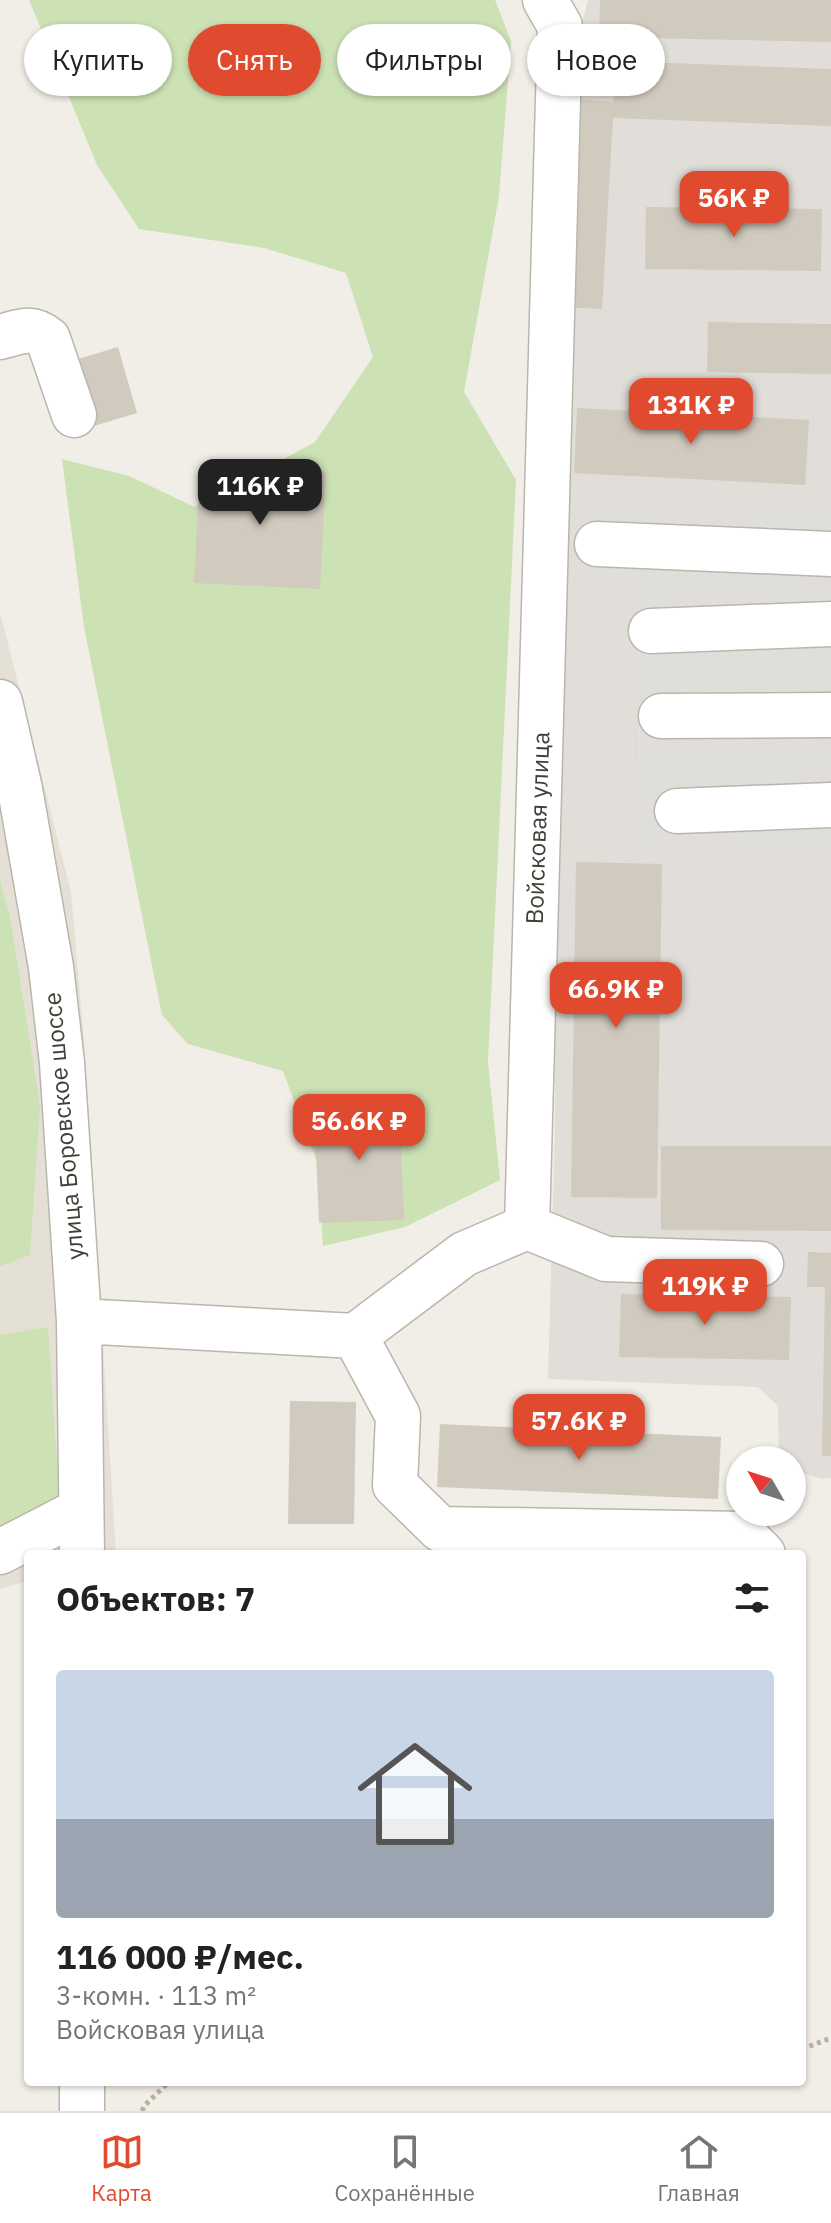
<!DOCTYPE html>
<html lang="ru">
<meta charset="utf-8">
<style>
body{margin:0;font-family:"IBM Plex Sans",sans-serif;background:#f2f2f2;color:#222;height:100vh;display:flex;flex-direction:column;font-size:30px;white-space:nowrap}
*{box-sizing:border-box;margin:0}
p{font-size:26px;color:#767676}
.icon{flex:none;width:44px;height:44px;fill:none;stroke:currentColor;stroke-width:2;stroke-linecap:round;stroke-linejoin:round}
.map{position:relative;flex:1;overflow:hidden}
.panel{position:absolute;left:24px;top:1550px;width:782px;height:536px;display:flex;flex-direction:column;background:#fff;border-radius:8px;box-shadow:0 2px 6px #0004}
.panel>*{flex:none}
.hud{position:absolute;left:24px;top:24px;width:784px;height:72px;display:flex;gap:16px}
.needle{width:52px;rotate:309deg}
.buttons{position:absolute;left:726px;top:1446px;display:grid;gap:16px}
.buttons a{display:grid;place-items:center;width:80px;height:80px;border-radius:50%;background:#fff;box-shadow:0 2px 6px #0004;font-size:40px}
.price{position:absolute;translate:-50% -68px;padding:0 18px;border-radius:16px;background:#e04b2f;color:#fff;font-size:26px;line-height:52px;filter:drop-shadow(0 2px 4px #0008)}
.price::after{content:'';position:absolute;left:50%;top:48px;width:24px;height:18px;margin-left:-12px;background:inherit;clip-path:polygon(0 0,100% 0,50% 100%)}
.price.current{background:#222;color:#fff}
ul{padding:0;list-style:none}
li{display:grid;align-content:center;gap:16px;height:424px;padding:0 32px}
li+li{border-top:2px solid #e0e0e0}
li span{display:grid;place-items:center;height:248px;border-radius:8px;color:#555}
li>.icon{margin-inline-start:auto}
span .icon{width:144px;height:144px;fill:#fffc;stroke-width:1}
li b{font-size:34px}
h2{display:flex;justify-content:space-between;align-items:center;height:96px;padding:0 32px;font-size:34px}
.tag{padding:0 28px;border-radius:36px;background:#fff;box-shadow:0 2px 6px #0004;font-size:28px;line-height:72px}
.tag.current{background:#e04b2f;color:#fff}
.tabs{display:flex;justify-content:space-around;align-items:center;height:112px;border-top:2px solid #e0e0e0;background:#fff;font-size:22px;color:#767676}
.tabs a{display:grid;justify-items:center;gap:4px}
.tabs .current{color:#e04b2f}
.map>svg:first-child{display:block}
.residential{fill:#e4e0d6}
.industrial{fill:#e1ddd8}
.green{fill:#cce1b4}
.parking{fill:#e0dedb}
.building{fill:#d1cabe}
.lines{fill:none;stroke-linecap:round;stroke-linejoin:round}
.minor-casing{stroke:#bbb6ab;stroke-width:47}
.path{stroke:#bbb19e;stroke-width:5;stroke-dasharray:4 4;stroke-linecap:butt}
.minor{stroke:#fff;stroke-width:44}
.labels{text-anchor:middle;stroke-width:8;stroke-linejoin:round;paint-order:stroke}
.street-label{font-size:24px;fill:#433e37;stroke:#fff}
</style>
<div class="map">
<svg width="831" height="2111" viewBox="0 0 831 2111">
<rect width="100%" height="100%" fill="#f1eee7"/>
<!-- residential -->
<path class="residential" d="M0,612l71,280 13,149 32,513h-88v27l-28,8z"/>
<!-- industrial -->
<path class="industrial" d="M588,0h243v392l-10,1v108h-236v87l55,1 -1,272 189,1v75h3v541l-10,1 -29,-10v-9h-13l-1,-54 -20,-19 -210,-8 7,-251 2,-732 11,-318z"/>
<!-- green -->
<path class="green" d="M29,0h466l16,41 -12,155 -35,196 52,88 -28,581 12,119 -95,47 -82,19 -5,-81 -35,-94 -95,-27 -26,-29 -78,-388 -22,-168 67,17 66,31 120,-65 58,-85 -27,-84 -82,-25 -125,-19 -42,-64z
M0,880l10,37 30,189 -10,149 -30,11z
M48,1327l12,183 -60,30v-205z"/>
<!-- parking -->
<path class="parking" d="M821,392h10v545h-3v-75l-189,-1 1,-272h-55v-88h236z"/>
<!-- building -->
<path class="building" d="M600,0h231v42l-232,-5z
M615,61l216,8v57l-218,-8 -11,191 -37,-2 12,-208 36,3z
M646,207l176,2 -1,62 -176,-2z
M708,322l123,2v50l-124,-2z
M118,347l19,66 -43,13 -19,-66z
M577,408l232,12 -4,65 -231,-12z
M200,465l126,7 -6,117 -126,-6z
M576,862l86,2 -5,334 -86,-1z
M399,1102l5,118 -85,3 -5,-118z
M661,1146h170v85l-170,-1z
M808,1252l23,1v203h-9l3,-169h-18z
M621,1294l170,3 -2,63 -170,-3z
M290,1401l66,1 -2,122h-66z
M440,1424l281,13 -3,62 -281,-12z"/>
<g class="lines">
<defs>
<path id="minor" d="M0,337c20,-5 31,-12 48,2l26,76
M597,544l234,10
M651,631l180,-7
M0,702l20,87 31,178 11,96 17,258 3,233
M661,716l170,-1
M677,811l154,-6
M527,1227l79,32 155,5
M79,1321l276,15 109,-82 63,-27 33,-1201 -15,-26
M355,1336l43,80 -3,69 45,44 303,5 20,20
M0,1552l81,-42
M82,2111v-29"/>
</defs>
<!-- minor casing -->
<use href="#minor" class="minor-casing"/>
<!-- path -->
<path class="path" d="M802,2049l29,-11
M142,2111l3,-6 24,-23"/>
<!-- minor -->
<use href="#minor" class="minor"/>
</g>
<g class="labels">
<!-- street labels -->
<g class="street-label">
<text transform="translate(538 828) rotate(-88)" y="8">Войсковая улица</text>
<text transform="translate(64 1126) rotate(-95)" y="8">улица Боровское шоссе</text>
</g>
</g>
</svg>
<div class="buttons">
<a><svg class="needle" viewBox="-14 -14 28 28"><path d="M0-13l5 13h-10z" fill="#e53935"/><path d="M0 13l5-13h-10z" fill="#767676"/></svg></a>
</div>
<b class="price" style="left:734px;top:239px">56K ₽</b>
<b class="price" style="left:691px;top:446px">131K ₽</b>
<b class="price current" style="left:260px;top:527px">116K ₽</b>
<b class="price" style="left:616px;top:1030px">66.9K ₽</b>
<b class="price" style="left:359px;top:1162px">56.6K ₽</b>
<b class="price" style="left:705px;top:1327px">119K ₽</b>
<b class="price" style="left:579px;top:1462px">57.6K ₽</b>
<div class="hud">
<a class="tag">Купить</a>
<a class="tag current">Снять</a>
<a class="tag">Фильтры</a>
<a class="tag">Новое</a>
</div>
<section class="panel">
<h2>Объектов: 7<svg class="icon" aria-label="filters" viewBox="0 0 24 24"><path d="M4 7h16M4 17h16"/><circle cx="9" cy="7" r="2"/><circle cx="15" cy="17" r="2"/></svg></h2>
<ul>
<li><span style="background:linear-gradient(#c9d6e8 60%,#9aa5b1 0)"><svg class="icon" aria-label="home" viewBox="0 0 24 24"><path d="M3 11l9-7 9 7M6 9v11h12V9"/></svg></span><div><b>116 000 ₽/мес.</b><p>3-комн. · 113 m²</p><p>Войсковая улица</p></div></li>
</ul>
</section>
</div>
<nav class="tabs">
<a class="current"><svg class="icon" aria-label="map" viewBox="0 0 24 24"><path d="M3 6l6-2 6 2 6-2v14l-6 2-6-2-6 2zM9 4v14M15 6v14"/></svg>Карта</a>
<a><svg class="icon" aria-label="saved" viewBox="0 0 24 24"><path d="M7 4h10v16l-5-4-5 4z"/></svg>Сохранённые</a>
<a><svg class="icon" aria-label="home" viewBox="0 0 24 24"><path d="M3 11l9-7 9 7M6 9v11h12V9"/></svg>Главная</a>
</nav>
